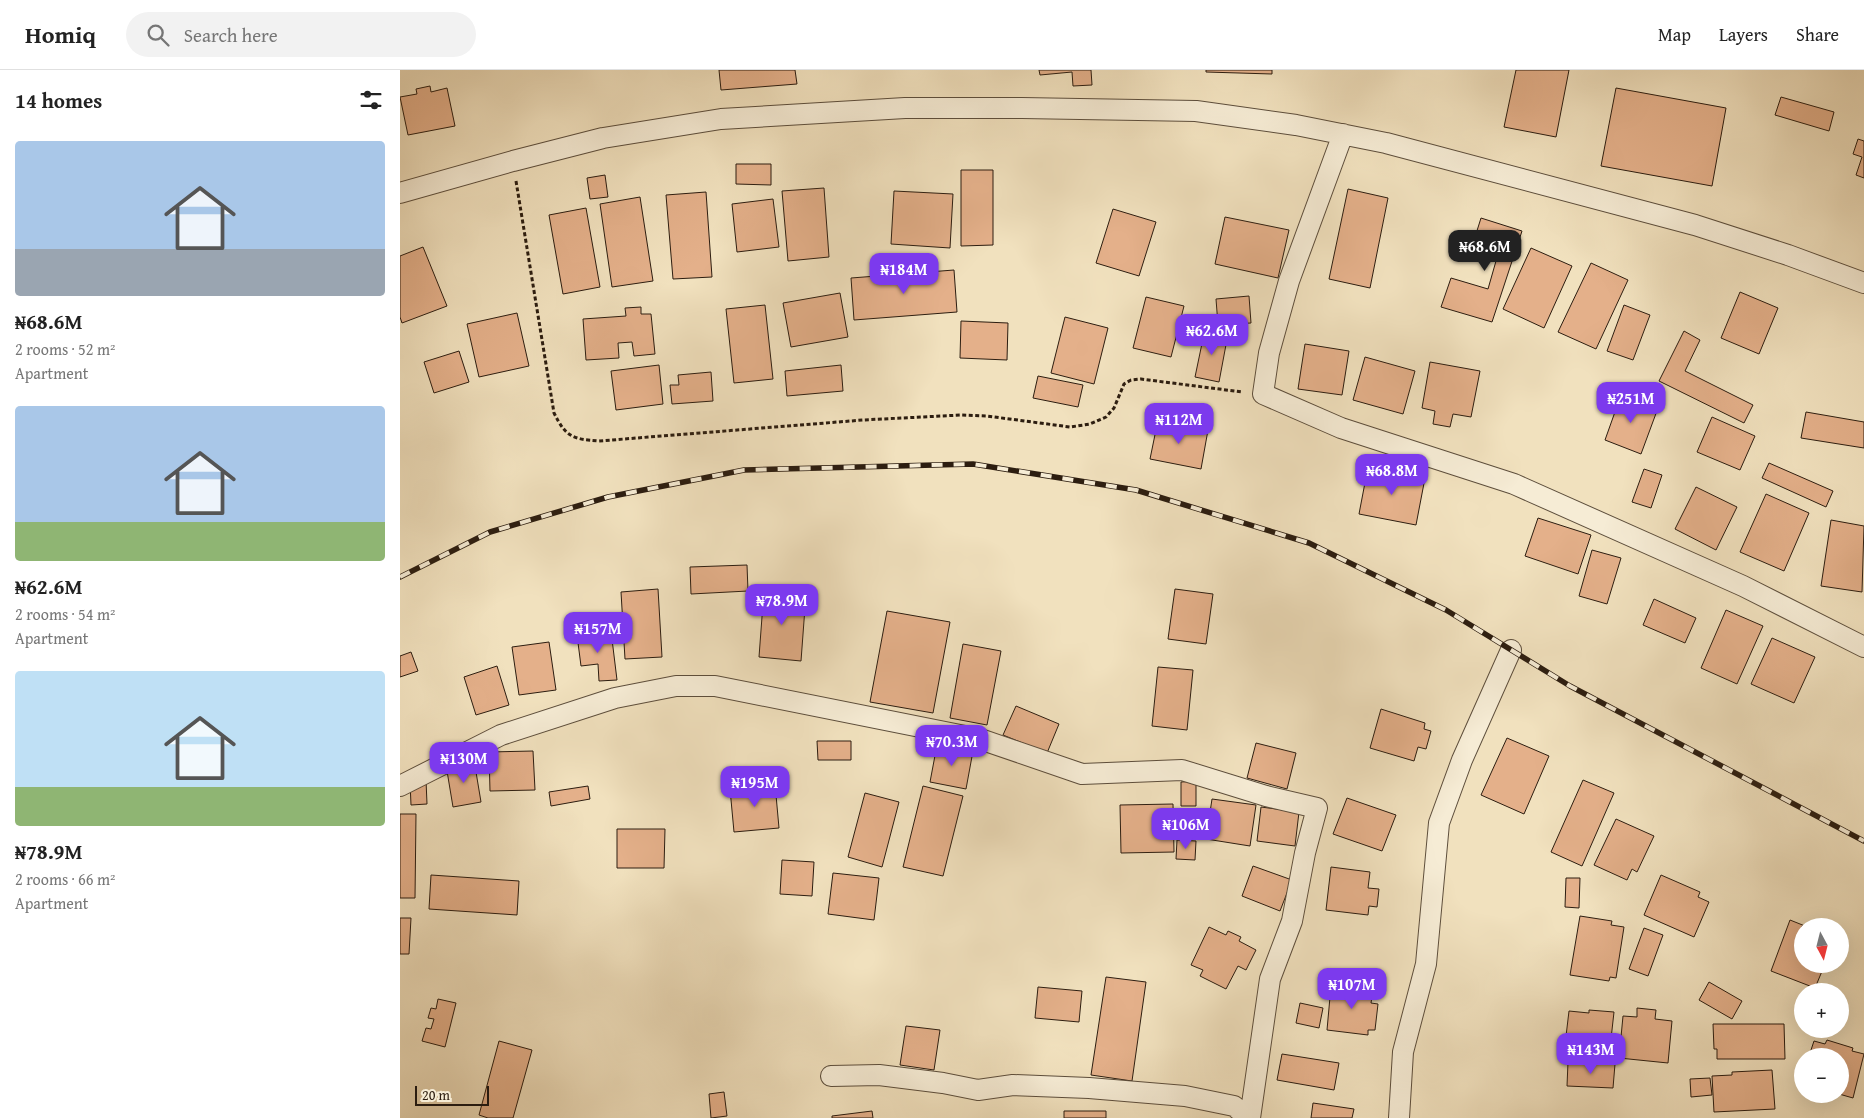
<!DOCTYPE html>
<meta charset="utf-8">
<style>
body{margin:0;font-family:"Gentium Book Plus",serif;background:#f2f2f2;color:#222;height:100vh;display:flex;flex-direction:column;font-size:19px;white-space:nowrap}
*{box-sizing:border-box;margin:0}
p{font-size:16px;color:#767676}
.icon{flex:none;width:28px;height:28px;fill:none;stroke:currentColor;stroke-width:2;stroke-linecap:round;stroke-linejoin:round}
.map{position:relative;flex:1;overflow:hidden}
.sheet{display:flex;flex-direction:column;background:#fff;width:400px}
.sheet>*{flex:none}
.needle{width:32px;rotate:173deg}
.fabs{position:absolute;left:1394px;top:848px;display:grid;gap:10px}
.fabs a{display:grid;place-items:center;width:55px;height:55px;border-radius:50%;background:#fff;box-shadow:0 5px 20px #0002;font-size:25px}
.scale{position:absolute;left:15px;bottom:12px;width:74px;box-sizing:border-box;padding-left:5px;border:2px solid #2c1d10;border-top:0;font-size:14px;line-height:18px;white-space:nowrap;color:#2c1d10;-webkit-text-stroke:4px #f6ecd5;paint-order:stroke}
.price{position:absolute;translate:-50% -42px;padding:0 11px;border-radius:10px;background:#7c3aed;color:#fff;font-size:16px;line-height:32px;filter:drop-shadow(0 1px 2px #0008)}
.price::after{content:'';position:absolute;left:50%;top:30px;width:15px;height:11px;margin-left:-8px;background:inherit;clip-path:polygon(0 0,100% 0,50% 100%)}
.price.selected{background:#222;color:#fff}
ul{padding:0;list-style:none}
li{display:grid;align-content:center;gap:10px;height:265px;padding:0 15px}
li span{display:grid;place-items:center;height:155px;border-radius:5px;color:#555}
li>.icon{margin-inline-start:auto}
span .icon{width:90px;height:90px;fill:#fffc;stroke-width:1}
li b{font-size:21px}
h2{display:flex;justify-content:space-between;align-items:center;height:60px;padding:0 15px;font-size:21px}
header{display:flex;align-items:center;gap:30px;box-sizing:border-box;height:70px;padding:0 25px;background:#fff;border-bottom:1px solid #e0e0e0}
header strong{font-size:24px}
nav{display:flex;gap:28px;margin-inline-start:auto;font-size:18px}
.search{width:350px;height:45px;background:#f2f2f2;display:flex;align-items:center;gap:12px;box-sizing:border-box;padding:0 18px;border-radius:28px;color:#767676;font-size:19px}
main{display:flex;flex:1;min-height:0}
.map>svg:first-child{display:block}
.building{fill:#e4b08a;stroke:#2c1d10}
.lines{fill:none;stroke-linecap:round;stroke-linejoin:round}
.minor-casing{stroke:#5d4e3c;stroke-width:22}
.path{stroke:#2c1d10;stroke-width:3;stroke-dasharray:4 2.5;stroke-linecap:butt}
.minor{stroke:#f6ecd5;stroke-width:20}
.rail-casing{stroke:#2c1d10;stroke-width:5.5}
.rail{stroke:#f6ecd5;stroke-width:4;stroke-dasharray:11;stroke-linecap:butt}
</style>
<header>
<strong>Homiq</strong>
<div class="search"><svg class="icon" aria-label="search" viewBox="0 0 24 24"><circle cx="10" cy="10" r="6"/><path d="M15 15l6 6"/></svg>Search here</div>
<nav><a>Map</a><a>Layers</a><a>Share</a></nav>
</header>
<main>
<section class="sheet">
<h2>14 homes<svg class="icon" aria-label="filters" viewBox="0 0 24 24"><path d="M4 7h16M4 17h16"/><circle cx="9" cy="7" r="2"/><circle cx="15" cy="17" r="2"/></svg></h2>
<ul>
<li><span style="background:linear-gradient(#a9c7e8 70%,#9aa5b1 0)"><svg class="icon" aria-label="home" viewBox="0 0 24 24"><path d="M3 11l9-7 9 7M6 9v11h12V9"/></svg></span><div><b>₦68.6M</b><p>2 rooms · 52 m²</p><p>Apartment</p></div></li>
<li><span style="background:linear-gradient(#a9c7e8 75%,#8fb573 0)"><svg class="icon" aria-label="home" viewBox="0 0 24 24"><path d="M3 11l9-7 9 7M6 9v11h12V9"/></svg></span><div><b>₦62.6M</b><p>2 rooms · 54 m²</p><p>Apartment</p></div></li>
<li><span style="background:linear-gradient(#bfe0f5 75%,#8fb573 0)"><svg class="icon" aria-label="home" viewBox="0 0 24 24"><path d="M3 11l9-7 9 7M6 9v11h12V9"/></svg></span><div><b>₦78.9M</b><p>2 rooms · 66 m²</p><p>Apartment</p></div></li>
</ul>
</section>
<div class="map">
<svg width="1464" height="1048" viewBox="0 0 1464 1048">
<rect width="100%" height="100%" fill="#f1e1be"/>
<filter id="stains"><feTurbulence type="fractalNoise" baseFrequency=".004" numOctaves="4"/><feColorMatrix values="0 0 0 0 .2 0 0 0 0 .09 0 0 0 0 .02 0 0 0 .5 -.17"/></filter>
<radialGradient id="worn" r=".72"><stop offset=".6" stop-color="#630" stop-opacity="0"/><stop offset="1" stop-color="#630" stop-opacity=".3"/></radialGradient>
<!-- building -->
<path class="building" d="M319,0h76l2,14 -76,6z
M639,0h52l1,15 -19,1 -1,-14 -32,3z
M806,0h66v4l-66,-2z
M1116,0h53l-13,67 -52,-10z
M30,16l1,6 16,-4 8,38 -47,9 -8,-38 17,-3 -1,-5z
M1216,18l110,20 -14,78 -111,-20z
M1381,27l53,15 -5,19 -54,-16z
M1458,69l6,2v37l-8,-3 6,-18 -9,-3z
M336,94h35v21l-35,-1z
M561,100h32v75l-32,1z
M205,105l3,22 -18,2 -3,-21z
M424,118l5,69 -41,4 -6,-70z
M948,119l40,9 -18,90 -41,-9z
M494,121l59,3 -3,54 -59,-4z
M306,122l6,85 -39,2 -7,-84z
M240,127l13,84 -41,6 -12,-83z
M373,129l6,48 -42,5 -5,-48z
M186,138l14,79 -37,7 -14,-79z
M713,139l43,13 -17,54 -43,-13z
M825,147l64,13 -11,48 -63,-14z
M1081,148l41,13 -30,91 -51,-15 10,-29 37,11 8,-28 -26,-8z
M23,177l24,59 -45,17 -2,-6v-61z
M1131,178l41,18 -28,62 -41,-19z
M1191,193l37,17 -32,69 -38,-17z
M554,200l3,42 -103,8 -3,-42z
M1340,222l38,16 -19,46 -38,-16z
M440,223l8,44 -57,10 -8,-44z
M849,226l2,27 -33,2 -2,-26z
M746,227l38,9 -13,51 -38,-9z
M365,235l8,74 -39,4 -8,-74z
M1224,235l26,10 -17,45 -26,-9z
M241,237v7h10l4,40 -21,2 -2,-14 -14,1 1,15 -33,2 -3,-41 43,-3 -1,-8z
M117,243l12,53 -50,11 -12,-53z
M665,247l43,11 -14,56 -43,-11z
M561,251l47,2 -1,37 -47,-2z
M805,259l23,5 -9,48 -24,-5z
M1284,261l16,9 -15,31 68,34 -9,18 -85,-42z
M905,274l44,7 -7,44 -44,-6z
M59,281l10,31 -35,11 -10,-31z
M965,287l50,14 -12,43 -50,-14z
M1030,292l50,9 -9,46 -18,-3 -3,13 -17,-3 2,-13 -13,-3z
M259,295l4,39 -47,6 -5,-39z
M441,295l2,26 -56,5 -2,-25z
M311,302l2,29 -41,3 -2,-19h9l-1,-10z
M638,306l45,9 -5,22 -45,-9z
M1221,325l37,13 -17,46 -36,-14z
M1406,342l58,10v26l-63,-10z
M1312,347l43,19 -15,34 -43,-18z
M758,350l50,10 -7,39 -51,-10z
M1369,393l64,28 -7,16 -64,-29z
M968,397l57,11 -9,47 -57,-11z
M1244,399l18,6 -11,33 -19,-6z
M1296,417l41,20 -21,43 -41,-21z
M1366,424l43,19 -25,58 -44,-19z
M1138,448l53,17 -13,39 -53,-18z
M1431,450l33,6 -2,66 -41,-6z
M1192,480l29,8 -14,46 -28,-8z
M347,495l1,26 -57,3 -1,-27z
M258,519l4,68 -37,2 -4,-67z
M775,519l38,5 -7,50 -38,-5z
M364,520l42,4 -5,67 -42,-4z
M1254,529l42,19 -11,25 -42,-18z
M1326,540l37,16 -26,58 -36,-16z
M487,541l63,11 -17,91 -63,-11z
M211,561l6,49 -18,1 -1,-17 -17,2 -4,-31z
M1372,568l43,19 -21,46 -43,-19z
M149,572l7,48 -37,5 -7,-48z
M563,574l38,7 -14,74 -37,-7z
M11,582l7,19 -18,6v-21z
M97,596l12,39 -33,10 -12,-38z
M758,597l35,3 -6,60 -35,-4z
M616,636l43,18 -12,29 -44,-18z
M981,639l44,14 -1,6 7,2 -5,18 -8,-2 -4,14 -44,-13z
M1107,668l42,18 -25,58 -43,-19z
M417,671h34v19h-33z
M856,673l40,10 -9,36 -40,-11z
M537,675l36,6 -7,38 -36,-7z
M133,681l2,39 -45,1 -1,-39z
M74,690l7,42 -28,5 -7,-42z
M26,710l1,24 -16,1 -1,-24z
M1183,710l31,13 -32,73 -31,-14z
M796,711v25h-15v-24z
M375,714l4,44 -45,4 -4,-43z
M188,716l2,13 -39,7 -2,-14z
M523,716l40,10 -20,80 -40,-9z
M465,723l34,9 -17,65 -34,-10z
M947,728l49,17 -14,36 -49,-17z
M812,729l44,6 -6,41 -44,-7z
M773,734l1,48 -53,1 -1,-48z
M861,737l38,5 -4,34 -38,-5z
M0,744h16l-1,84h-15z
M1216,749l38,17 -17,36 -5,-3 -5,11 -33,-15z
M217,759h48l-1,39h-47z
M777,770l19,1 -1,19 -19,-1z
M382,790l32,2 -2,34 -32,-2z
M853,796l39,14 -12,31 -38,-15z
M931,797l39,5 -2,16 11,1 -2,18 -8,-1 -1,9 -42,-5z
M433,803l46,5 -5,42 -46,-6z
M31,805l88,6 -2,34 -88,-6z
M1261,805l39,17 -2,5 11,5 -15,35 -50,-22z
M1166,808h14l-1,30 -14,-1z
M1180,846l32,5 -1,4 13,2 -8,51 -6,-1 -1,4 -39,-6z
M0,848h11l-2,36h-9z
M1390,850l15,6h-3v38h23l-10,24 -44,-17z
M809,857l17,8 2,-4 13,6 -2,4 17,9 -10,20 -8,-4 -12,23 -26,-13 3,-6 -12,-5z
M1244,858l19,7 -15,41 -19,-7z
M706,907l40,5 -14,99 -41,-6z
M1309,912l33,19 -10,18 -33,-19z
M951,914l12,1v4l10,1 -2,13 7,1 -3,26h-7v5l-41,-5 4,-44 20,2z
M638,917l44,4 -3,31 -44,-4z
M38,929l18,4 -11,44 -23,-6 4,-13 5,1 3,-10 -6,-1 3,-10 5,1z
M900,933l23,5 -4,20 -23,-5z
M1237,938l19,2 -1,9 17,2 -4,42 -49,-5 4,-42 14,1z
M1189,940l25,2 -5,45 -45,-4 5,-42 20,2z
M1313,954h71l1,35h-68v-10h-3z
M506,956l34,4 -6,40 -34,-5z
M1427,970l26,8 -1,3 12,3 -11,44 -14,-4 1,-38h-31l5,-15 11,3z
M99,971l33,9 -19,68h-25l-9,-3z
M882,984l57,9 -5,27 -57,-10z
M1168,992l47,2 -2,24 -46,-2z
M1372,1000l3,39 -61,3 -2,-36 20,-1v-3z
M1310,1008l2,17 -21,2 -1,-18z
M324,1022l3,24 -16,2 -2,-24z
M913,1033l41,6 -2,9h-41z
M472,1041l1,7h-41v-2z
M664,1041h42v7h-42z"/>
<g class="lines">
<defs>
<path id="minor" d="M943,64l-54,147 -20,72 -6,41 78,34 173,56 229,102 121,61
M0,123l113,-32 90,-23 118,-19 184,-11h117l174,3 100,14 90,18 309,82 93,30 76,28
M0,716l101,-51 114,-37 61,-12h39l265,53 102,35 100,-4 84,26 51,12 -12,45 -13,68 -22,58 -20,139
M431,1006l48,-1 64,8 35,7 35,-5 76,3 96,8 49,10 15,12
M999,1048l4,-66 23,-88 13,-141 23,-63 49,-110"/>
</defs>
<!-- minor casing -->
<use href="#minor" class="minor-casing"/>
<!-- path -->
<path class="path" d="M116,111l38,232c12,24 18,26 45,28l264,-21 98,-5 26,1 83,11 20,-3 16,-7 8,-9 10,-24 7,-4 10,-1 101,13"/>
<!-- minor -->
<use href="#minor" class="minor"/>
<defs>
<path id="rail" d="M0,507l90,-45 118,-35 136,-27 229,-6 163,26 173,53 137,67 124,76 294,155"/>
</defs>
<!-- rail casing -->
<use href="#rail" class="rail-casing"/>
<!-- rail -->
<use href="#rail" class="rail"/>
</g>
<rect width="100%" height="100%" filter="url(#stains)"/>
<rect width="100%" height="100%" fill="url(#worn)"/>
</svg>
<div class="fabs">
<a><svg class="needle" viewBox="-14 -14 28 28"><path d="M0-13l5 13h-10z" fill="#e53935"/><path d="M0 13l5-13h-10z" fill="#767676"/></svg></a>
<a>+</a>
<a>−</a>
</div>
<div class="scale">20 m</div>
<b class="price selected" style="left:1085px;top:202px">₦68.6M</b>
<b class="price" style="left:504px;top:225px">₦184M</b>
<b class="price" style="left:812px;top:286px">₦62.6M</b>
<b class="price" style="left:1231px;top:354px">₦251M</b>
<b class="price" style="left:779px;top:375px">₦112M</b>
<b class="price" style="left:992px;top:426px">₦68.8M</b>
<b class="price" style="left:382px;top:556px">₦78.9M</b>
<b class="price" style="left:198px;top:584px">₦157M</b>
<b class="price" style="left:552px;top:697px">₦70.3M</b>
<b class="price" style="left:64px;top:714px">₦130M</b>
<b class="price" style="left:355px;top:738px">₦195M</b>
<b class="price" style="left:786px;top:780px">₦106M</b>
<b class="price" style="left:952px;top:940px">₦107M</b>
<b class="price" style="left:1191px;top:1005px">₦143M</b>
</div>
</main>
